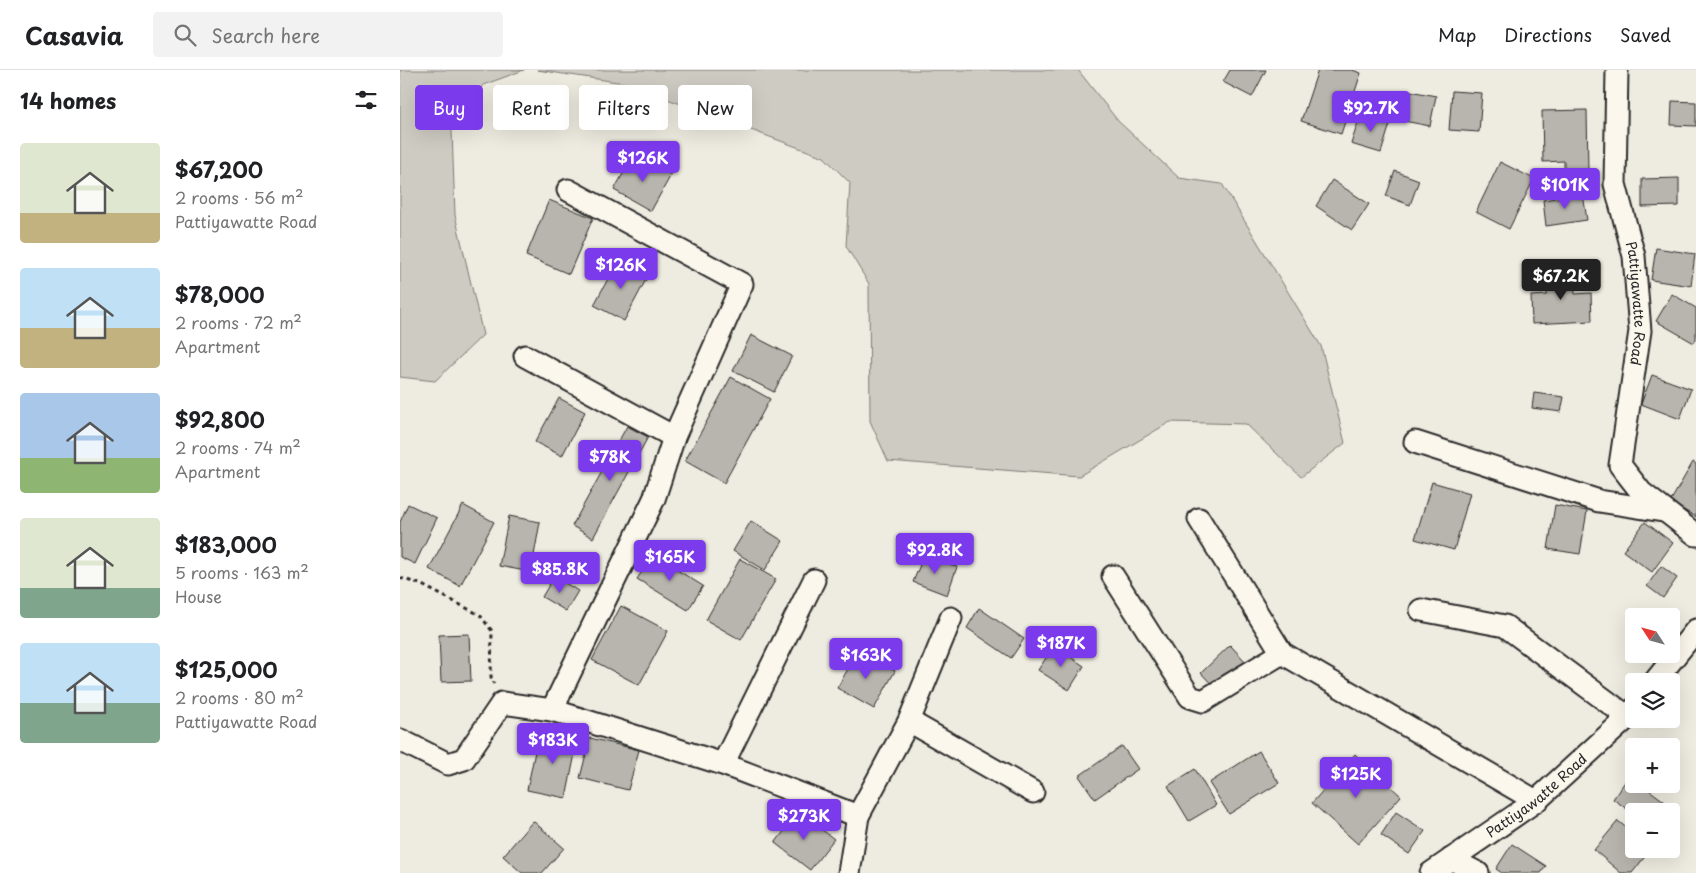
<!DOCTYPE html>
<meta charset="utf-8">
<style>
body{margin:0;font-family:"Playpen Sans",sans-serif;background:#f2f2f2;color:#202124;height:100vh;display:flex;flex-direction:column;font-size:19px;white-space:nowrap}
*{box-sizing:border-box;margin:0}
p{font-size:16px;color:#757577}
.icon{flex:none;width:28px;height:28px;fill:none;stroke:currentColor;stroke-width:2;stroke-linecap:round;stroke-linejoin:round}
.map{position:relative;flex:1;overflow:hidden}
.side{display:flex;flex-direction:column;background:#fff;width:400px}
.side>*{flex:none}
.guide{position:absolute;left:15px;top:15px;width:475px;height:45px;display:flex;gap:10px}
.needle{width:32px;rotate:306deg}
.buttons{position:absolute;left:1225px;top:538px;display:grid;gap:10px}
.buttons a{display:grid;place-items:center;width:55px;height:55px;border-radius:5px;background:#fff;box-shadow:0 5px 20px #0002;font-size:25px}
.price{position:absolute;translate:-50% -42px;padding:0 11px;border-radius:5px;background:#7c3aed;color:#fff;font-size:16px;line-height:32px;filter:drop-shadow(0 1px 2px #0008)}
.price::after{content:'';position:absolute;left:50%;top:30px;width:15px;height:11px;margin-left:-8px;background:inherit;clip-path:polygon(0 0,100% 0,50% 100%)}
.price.selected{background:#222;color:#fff}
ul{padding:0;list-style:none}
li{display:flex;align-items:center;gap:15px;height:125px;padding:0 20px}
li span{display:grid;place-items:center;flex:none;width:140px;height:100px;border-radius:5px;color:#555}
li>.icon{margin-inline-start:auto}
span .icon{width:60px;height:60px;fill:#fffc;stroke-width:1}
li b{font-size:21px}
h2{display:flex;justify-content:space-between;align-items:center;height:60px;padding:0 20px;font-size:21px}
.pill{padding:0 18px;border-radius:5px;background:#fff;box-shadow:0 5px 20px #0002;font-size:18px;line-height:45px}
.pill.selected{background:#7c3aed;color:#fff}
header{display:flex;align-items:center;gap:30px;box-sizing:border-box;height:70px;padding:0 25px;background:#fff;border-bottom:1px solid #e0e0e0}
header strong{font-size:24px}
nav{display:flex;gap:28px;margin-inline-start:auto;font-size:18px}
.search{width:350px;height:45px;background:#f2f2f2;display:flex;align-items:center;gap:12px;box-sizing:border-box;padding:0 18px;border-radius:5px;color:#757577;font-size:19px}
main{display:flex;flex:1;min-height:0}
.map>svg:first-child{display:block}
.green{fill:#cecbc2;stroke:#7c7b76}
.building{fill:#b8b5ae;stroke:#2b2b2b}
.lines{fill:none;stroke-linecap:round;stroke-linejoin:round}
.street-casing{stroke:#2b2b2b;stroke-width:25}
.path{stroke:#2b2b2b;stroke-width:3;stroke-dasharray:4 4;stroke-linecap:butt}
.street{stroke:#fbf7ec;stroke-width:21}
.labels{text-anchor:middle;stroke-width:5;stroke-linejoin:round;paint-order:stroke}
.street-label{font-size:14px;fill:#2b2b2b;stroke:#fbf7ec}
</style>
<header>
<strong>Casavia</strong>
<div class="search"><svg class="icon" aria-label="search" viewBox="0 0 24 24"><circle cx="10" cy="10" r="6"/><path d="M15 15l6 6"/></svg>Search here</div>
<nav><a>Map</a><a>Directions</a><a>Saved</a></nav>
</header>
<main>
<section class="side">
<h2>14 homes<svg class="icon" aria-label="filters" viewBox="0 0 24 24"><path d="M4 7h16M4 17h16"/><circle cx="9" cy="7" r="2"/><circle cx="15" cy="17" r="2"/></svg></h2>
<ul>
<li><span style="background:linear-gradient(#dfe7d0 70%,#c2b280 0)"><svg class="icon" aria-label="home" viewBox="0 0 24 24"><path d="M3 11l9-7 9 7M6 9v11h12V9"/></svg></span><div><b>$67,200</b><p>2 rooms · 56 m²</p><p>Pattiyawatte Road</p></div></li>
<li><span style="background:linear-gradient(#bfe0f5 60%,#c2b280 0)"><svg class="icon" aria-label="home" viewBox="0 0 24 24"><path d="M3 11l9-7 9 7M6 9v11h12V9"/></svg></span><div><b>$78,000</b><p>2 rooms · 72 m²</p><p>Apartment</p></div></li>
<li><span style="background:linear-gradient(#a9c7e8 65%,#8fb573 0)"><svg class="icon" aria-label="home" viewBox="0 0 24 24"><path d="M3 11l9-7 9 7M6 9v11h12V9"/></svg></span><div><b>$92,800</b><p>2 rooms · 74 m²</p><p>Apartment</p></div></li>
<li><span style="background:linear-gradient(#dfe7d0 70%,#7fa58c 0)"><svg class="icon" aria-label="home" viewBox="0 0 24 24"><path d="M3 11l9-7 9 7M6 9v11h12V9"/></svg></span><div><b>$183,000</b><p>5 rooms · 163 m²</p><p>House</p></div></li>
<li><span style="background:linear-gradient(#bfe0f5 60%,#7fa58c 0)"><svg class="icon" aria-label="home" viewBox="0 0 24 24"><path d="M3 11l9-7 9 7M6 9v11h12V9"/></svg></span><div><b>$125,000</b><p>2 rooms · 80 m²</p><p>Pattiyawatte Road</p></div></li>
</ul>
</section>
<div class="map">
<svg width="1296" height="803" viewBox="0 0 1296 803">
<rect width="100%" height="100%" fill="#eeebe0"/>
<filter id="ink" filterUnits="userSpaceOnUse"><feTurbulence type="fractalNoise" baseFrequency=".02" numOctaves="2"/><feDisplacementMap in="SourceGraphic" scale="10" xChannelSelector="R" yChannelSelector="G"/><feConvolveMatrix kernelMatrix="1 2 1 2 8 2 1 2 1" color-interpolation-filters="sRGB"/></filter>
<g filter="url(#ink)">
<!-- green -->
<path class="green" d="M0,0h124l-41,15 -31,46 3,84 28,120 -48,46 -35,-4z
M137,0h541l40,51 61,57 43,6 99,162 24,97 -44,34 -55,-53 -76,-2 -91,54 -191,-15 -18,-40 -1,-137 -23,-38 4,-63 -26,-26 -200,-74z"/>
<!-- building -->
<path class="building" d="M830,0h36l-14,27 -29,-15z
M918,0h34l9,3 -20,61 -40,-13z
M1010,21l26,5 -6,30 -26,-5z
M1052,21l30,2 -3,39 -30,-2z
M1272,31l24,1v24l-25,-1z
M1187,40l1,61h-24v-10l-21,1 -1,-51z
M961,43l30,8 -10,32 -30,-9z
M234,84l37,21 -20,36 -37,-21z
M1100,92l34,17 -25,50 -33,-17z
M995,101l24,9 -9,25 -24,-9z
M1182,107h13v14h-14z
M1279,108v28l-37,1v-28z
M932,110l37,24 -17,26 -36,-24z
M1183,124l4,26 -41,6 -3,-26z
M149,130l44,18 -24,56 -43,-18z
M1256,178l39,6 -4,32 -40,-6z
M219,188l30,16 -25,47 -30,-16z
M1174,200l1,24 16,-1 1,28 -60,3 -1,-28 16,-1 -1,-24z
M1272,224l24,14v31l-2,4 -38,-22z
M351,265l41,21 -18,36 -41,-21z
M1252,305l39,14 -11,30 -39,-15z
M331,307l39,22 -46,84 -39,-22z
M1134,323l30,4 -3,15 -29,-4z
M159,328l26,14 -23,44 -27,-14z
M227,356l21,11 -55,101 -21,-12z
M1293,392l3,2v53l-26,-15z
M1032,412l38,11 -16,57 -39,-11z
M8,434l29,14 -22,46 -15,-7v-35z
M63,435l31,17 -34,64 -31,-17z
M1155,435l32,6 -7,43 -32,-5z
M109,446l31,6 -9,50 -32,-6z
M351,451l32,20 -18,29 -32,-19z
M1245,452l28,21 -21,29 -29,-21z
M253,485l50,31 -15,24 -51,-31z
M524,485l33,12 -10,28 -34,-13z
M340,489l36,20 -35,61 -35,-20z
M1261,496l16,12 -14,20 -16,-12z
M154,506l24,15 -12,20 -24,-14z
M221,536l47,25 -29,54 -47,-25z
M579,538l45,31 -13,19 -44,-30z
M69,564l2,47 -30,1 -2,-47z
M830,575l16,17 -30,27 -15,-16z
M654,576l30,20 -15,24 -31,-20z
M459,580l36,21 -21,38 -37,-21z
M139,662l39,7 -12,59 -39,-8z
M190,668l49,12 -11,40 -48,-12z
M722,676l16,23 -43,30 -16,-23z
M859,681l20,32 -50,31 -20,-31z
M955,684l46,42 -43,48 -46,-41z
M795,699l21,36 -27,16 -21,-35z
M1229,706l5,3v5h7l23,17 -8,10h-22v3l-21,-15z
M399,742l35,27 -24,31 -35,-27z
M996,742l29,19 -16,23 -28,-19z
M133,751l31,27 -22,25h-20l-19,-17z
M1218,751l16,13v15h17l-19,24h-11l-27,-23z
M1112,774l34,22 -5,7h-39l-6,-4z"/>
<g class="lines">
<defs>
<g id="street">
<path id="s1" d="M1217,0l-2,114 19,72 6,75 -20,134 21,27 55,43"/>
<path d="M125,286l149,81"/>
<path d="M1015,372l184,59 64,10"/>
<path d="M713,506l77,121 13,4 79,-48 -83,-134"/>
<path d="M1021,540l84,16 123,91"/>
<path d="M882,583l254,148"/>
<path d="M1255,611l41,-51"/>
<path d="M152,640l102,-211 20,-62 68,-153 -174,-94"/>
<path d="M509,651l124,71"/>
<path d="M0,670l48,24 16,-5 38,-56 50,7 171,54 135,52 -9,57"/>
<path d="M323,694l91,-184"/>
<path d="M458,746l51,-95 42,-103"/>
<path d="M1051,789l27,14"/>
<path id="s2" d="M1031,803l105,-72 92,-84 6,-8"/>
</g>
</defs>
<!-- street casing -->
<use href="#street" class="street-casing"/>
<!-- path -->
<path class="path" d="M0,508l20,6 60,31 12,16 -1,46 3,7"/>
<!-- street -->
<use href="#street" class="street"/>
</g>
</g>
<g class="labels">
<!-- street labels -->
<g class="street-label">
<text dy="5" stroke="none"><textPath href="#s1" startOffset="236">Pattiyawatte Road</textPath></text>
<text dy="5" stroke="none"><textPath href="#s2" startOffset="131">Pattiyawatte Road</textPath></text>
</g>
</g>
</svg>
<div class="buttons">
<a><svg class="needle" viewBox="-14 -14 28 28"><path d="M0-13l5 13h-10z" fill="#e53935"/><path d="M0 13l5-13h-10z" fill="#757577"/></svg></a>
<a><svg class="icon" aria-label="layers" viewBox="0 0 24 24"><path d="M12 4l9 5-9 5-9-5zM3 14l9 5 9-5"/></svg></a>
<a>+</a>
<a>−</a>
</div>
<b class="price" style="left:971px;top:63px">$92.7K</b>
<b class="price" style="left:243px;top:113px">$126K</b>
<b class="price" style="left:1165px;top:140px">$101K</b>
<b class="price" style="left:221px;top:220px">$126K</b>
<b class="price selected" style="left:1161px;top:231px">$67.2K</b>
<b class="price" style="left:210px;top:412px">$78K</b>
<b class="price" style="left:535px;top:505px">$92.8K</b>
<b class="price" style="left:270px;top:512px">$165K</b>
<b class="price" style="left:160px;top:524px">$85.8K</b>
<b class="price" style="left:661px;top:598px">$187K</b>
<b class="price" style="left:466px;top:610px">$163K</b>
<b class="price" style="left:153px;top:695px">$183K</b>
<b class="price" style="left:956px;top:729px">$125K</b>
<b class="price" style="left:404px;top:771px">$273K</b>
<div class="guide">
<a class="pill selected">Buy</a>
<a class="pill">Rent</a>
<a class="pill">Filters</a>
<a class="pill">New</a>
</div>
</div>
</main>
